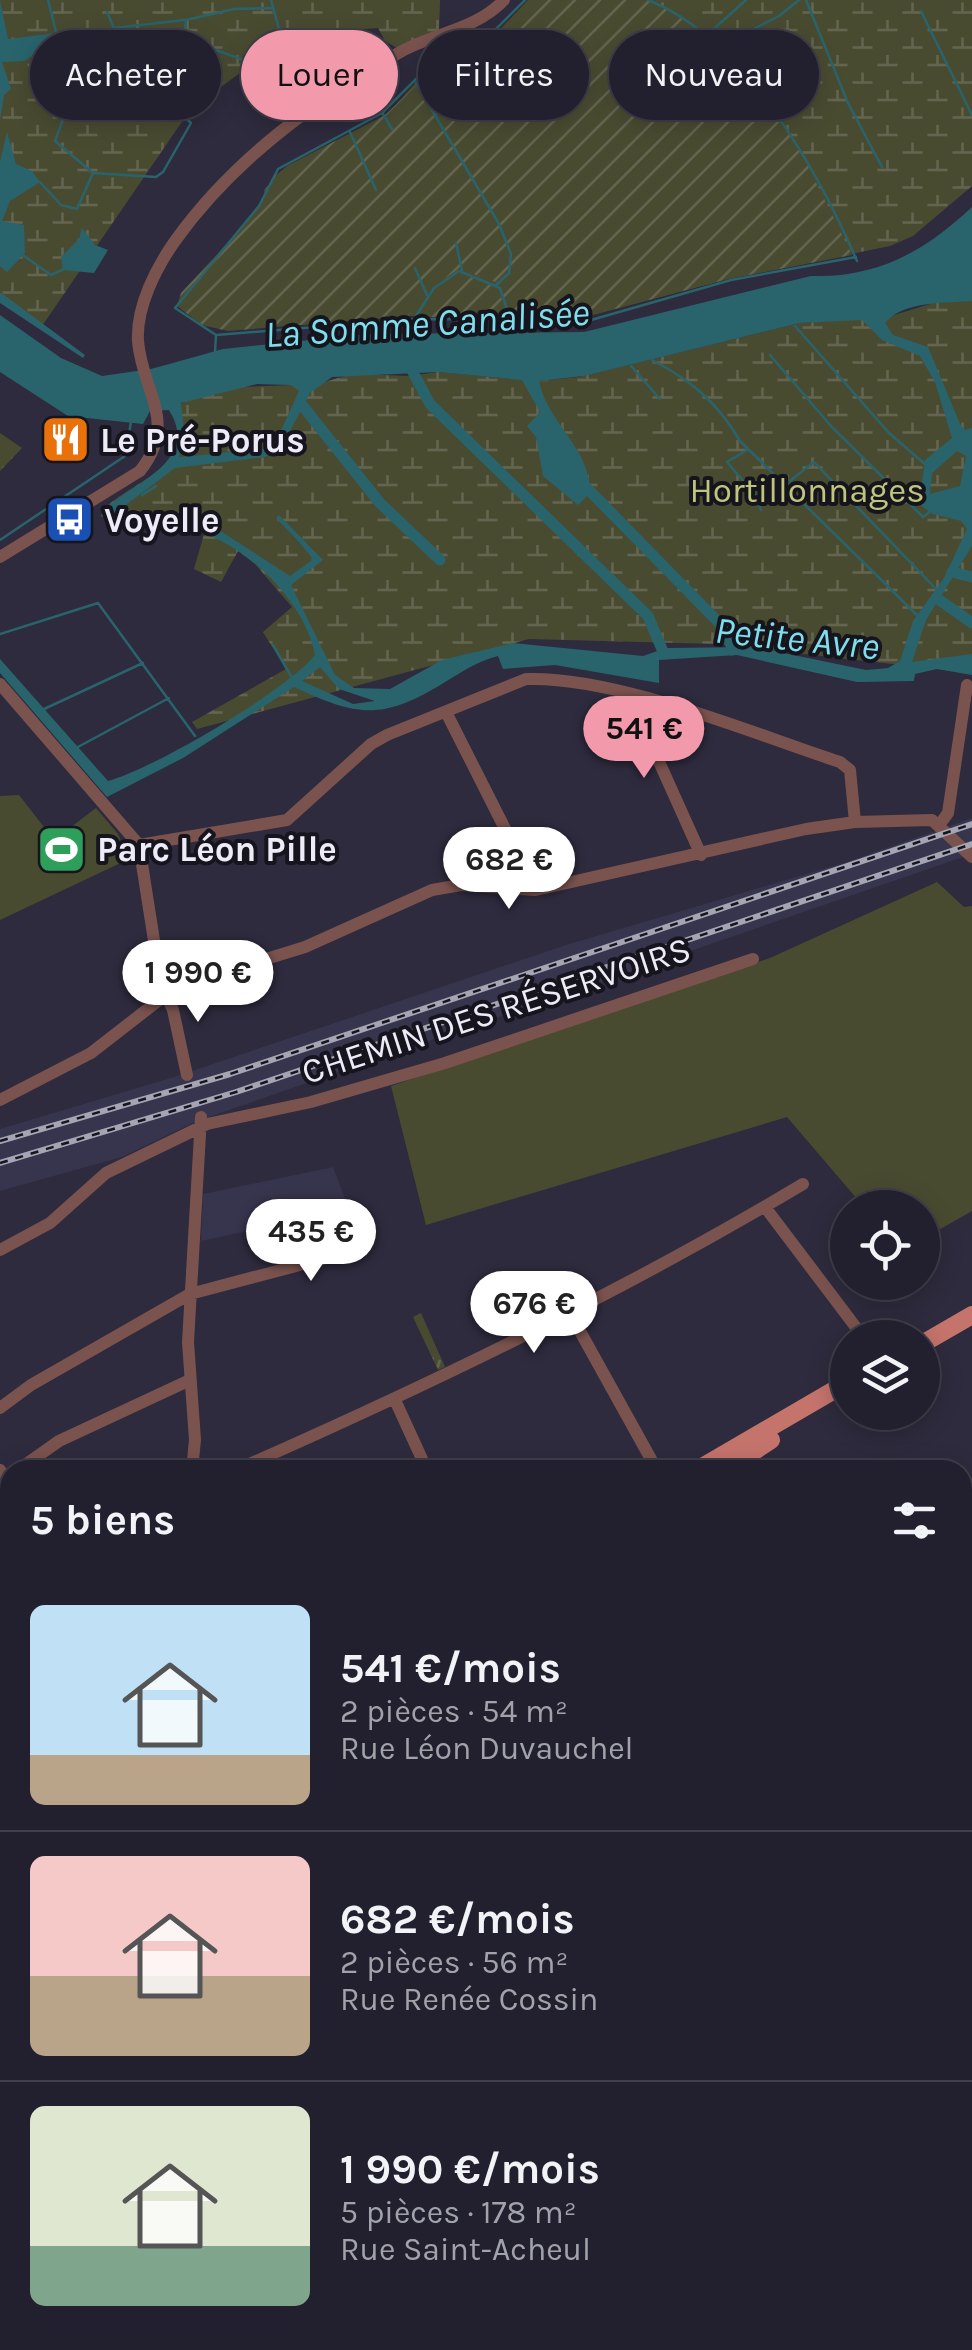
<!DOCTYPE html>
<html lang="fr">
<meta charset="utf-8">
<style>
body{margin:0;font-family:Karla,sans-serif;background:#2a2836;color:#f1f3f6;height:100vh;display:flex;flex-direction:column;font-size:38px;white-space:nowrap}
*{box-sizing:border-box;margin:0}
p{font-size:32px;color:#a2a3aa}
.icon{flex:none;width:55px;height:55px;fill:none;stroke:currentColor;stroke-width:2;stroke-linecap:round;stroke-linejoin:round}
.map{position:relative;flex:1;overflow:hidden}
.panel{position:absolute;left:0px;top:1460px;width:972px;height:890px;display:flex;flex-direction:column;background:#22202e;border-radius:30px 30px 0 0;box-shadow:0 5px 25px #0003,0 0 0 2px #3f3e4a}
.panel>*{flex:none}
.guide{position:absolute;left:30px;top:30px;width:912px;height:90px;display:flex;gap:20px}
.tools{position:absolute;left:830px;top:1190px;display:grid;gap:20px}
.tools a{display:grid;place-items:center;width:110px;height:110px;border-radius:50%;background:#22202e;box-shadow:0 5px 25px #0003,0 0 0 2px #3f3e4a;font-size:50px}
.price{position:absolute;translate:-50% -85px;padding:0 22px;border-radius:35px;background:#fff;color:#222;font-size:32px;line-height:65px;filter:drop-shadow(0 2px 5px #0008)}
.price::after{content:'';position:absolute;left:50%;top:60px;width:30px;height:22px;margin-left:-15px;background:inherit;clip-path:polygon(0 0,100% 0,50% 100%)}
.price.active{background:#f29aac;color:#111}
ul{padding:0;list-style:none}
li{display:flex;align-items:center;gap:30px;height:250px;padding:0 30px}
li+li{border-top:2px solid #3f3e4a}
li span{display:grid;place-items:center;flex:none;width:280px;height:200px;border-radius:15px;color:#555}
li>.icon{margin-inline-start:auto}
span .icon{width:120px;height:120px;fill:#fffc;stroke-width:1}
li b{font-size:42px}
h2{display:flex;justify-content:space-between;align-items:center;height:120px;padding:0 30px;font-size:42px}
.pill{padding:0 35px;border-radius:45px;background:#22202e;box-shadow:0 5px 25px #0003,0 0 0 2px #3f3e4a;font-size:35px;line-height:90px}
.pill.active{background:#f29aac;color:#111}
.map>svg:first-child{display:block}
.built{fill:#37344d}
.grass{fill:#494b31}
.wetland{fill:url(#wetland-marsh)}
.park{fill:url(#park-tufts)}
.garden{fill:url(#garden-furrows)}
.water{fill:#29646d;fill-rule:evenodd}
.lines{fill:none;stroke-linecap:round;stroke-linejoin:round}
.stream{stroke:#29646d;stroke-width:2.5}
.canal{stroke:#29646d;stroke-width:11}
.minor{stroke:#7b534e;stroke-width:12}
.major{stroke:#c5746c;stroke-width:18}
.rail-casing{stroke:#a5a4b2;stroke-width:6}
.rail{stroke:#16151d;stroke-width:2.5;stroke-dasharray:8;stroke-linecap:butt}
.labels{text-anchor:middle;stroke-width:8;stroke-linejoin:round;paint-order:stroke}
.poi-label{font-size:35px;font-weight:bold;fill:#ecebf7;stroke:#16151d;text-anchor:start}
.park-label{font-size:35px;fill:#c0c57e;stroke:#16151d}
.street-label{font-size:35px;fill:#ecebf7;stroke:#16151d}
.water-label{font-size:38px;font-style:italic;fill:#7fdeee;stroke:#16151d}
</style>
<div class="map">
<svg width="972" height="2350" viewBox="0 0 972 2350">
<defs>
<pattern id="wetland-marsh" width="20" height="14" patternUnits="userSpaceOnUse" patternTransform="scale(2.5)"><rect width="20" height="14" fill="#494b31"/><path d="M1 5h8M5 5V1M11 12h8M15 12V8" fill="none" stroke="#636550"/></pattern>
<pattern id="park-tufts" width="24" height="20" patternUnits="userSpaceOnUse" patternTransform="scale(2.5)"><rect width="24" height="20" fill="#494b31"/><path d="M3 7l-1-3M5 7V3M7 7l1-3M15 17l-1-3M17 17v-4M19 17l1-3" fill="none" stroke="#636550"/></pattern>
<pattern id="garden-furrows" width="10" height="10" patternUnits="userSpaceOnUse" patternTransform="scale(2.5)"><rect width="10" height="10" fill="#494b31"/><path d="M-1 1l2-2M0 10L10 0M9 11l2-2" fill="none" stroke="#636550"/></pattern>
</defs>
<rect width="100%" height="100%" fill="#2d2b3d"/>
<!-- built -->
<path class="built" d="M972,818v36l-775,267 -75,36 -122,34v-62l174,-52 392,-132 281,-83z
M333,1167l16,42 -10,6 2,11 -69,17 -6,-16 -65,14 2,-47z"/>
<!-- grass -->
<path class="grass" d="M19,795l35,45 42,-32 22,26 11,25 -129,61v-124z
M937,882l27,25 8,-1v305l-49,28 -1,-31 -58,-1 -77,-90 -361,108 -35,-139 379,-128z"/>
<!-- wetland -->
<path class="wetland" d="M0,0h440l-1,31 -42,17 -12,-7 -7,-13 -64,5 6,58 -35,21 -37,-45 -58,43 -148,216 -42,-34z
M528,0h444v186l-59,50 -23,10 -162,33 -147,39 -174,-2 -117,10 -26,-136c33,-38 85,-44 123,-76 15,-14 38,-46 55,-54 42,-18 57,-20 86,-60z
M972,260v413l-256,-29 -187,-5 -332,90 -5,-7 94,-53 -23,-37 29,-25 -37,-43 -17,-13 -17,31 -27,-13 10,-35c-33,-13 -73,0 -103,-18 10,-30 106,-46 68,-106l23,-12 48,-11 78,-3 33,-10 59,2 28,-4 101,9 40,-4 221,-54 88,-6 42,-13z
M0,433l22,15 -22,23z"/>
<!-- park -->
<path class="park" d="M421,1313l24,54 -7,3 -25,-53z"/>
<!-- garden -->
<path class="garden" d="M528,0h121l41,21 43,43 64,80 55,111 -124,24 -147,39h-69l-14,-35 -39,-14 -31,20 -20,27 -180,15 -26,-6 -25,-19 4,-13 53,-57 26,-32 12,-25 15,-13 98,-51 56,-54 44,-16z
M464,274l34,13 9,31 -87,-1v-7l20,-22z
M972,1516v129l-10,-14 1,-109z"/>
<!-- water -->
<path class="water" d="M0,0l8,39 48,-6 2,27 -20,-9 -13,10 -23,1 9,27 -7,6 -4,25z
M7,132l9,32 16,7 8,11 -30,19 -8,20 22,4 1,28 -18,19 -7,-6v-104z
M972,207v94c-27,2 -69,0 -87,22l8,12 35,12 32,77 5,6 7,-2v118l-46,74 -14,42 60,-8v21l-35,-6 -22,5 -1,7 -57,1 -120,-27 -78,5v23l-104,-18 -52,4 -5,-13c-21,5 -38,17 -56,28 -61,37 -86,32 -148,3l-111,71 -76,39 -107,-124v-14l108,122c45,-12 178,-90 207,-126 -10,-54 -70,-112 -122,-125 -31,-7 -65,2 -92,-14 9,-26 105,-48 68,-106l-19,1 -7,13 -75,-8 -68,-44v-57l61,43 41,18 49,-7 72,-20 145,-15 216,-2 227,-56c67,2 114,-25 161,-69zM862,320l20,20 38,16 15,26 17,56 -27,22 -6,44 14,10 28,7 6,8 -23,49 -31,43 -13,40 -12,7 -22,2 -111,-23 -89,1 -23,8 -130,-13 -71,17 -52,29 -36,-1 -19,-13 -44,-90 32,-25 -44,-45 -3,3 36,37 -1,6 -21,15 -88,-57 -76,-1 -11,-5 60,-45 90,-11 16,-9 29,-55 22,-16 106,-5 84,8 18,32 -13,14 9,11 7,39 35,29 12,-12c1,-45 -43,-70 -51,-112l45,-5 216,-53zM257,384l34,1 8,6 -26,57 -94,9 5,-25 -3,-29zM957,451l9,5 -6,30 -30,8 2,-21zM320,667l19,22 36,12 -22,3 -51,-23z
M82,228l13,17 13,5 -14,23 -31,-3 -2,-13 18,-18z
M0,292l85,63 -2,3 -83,-55z"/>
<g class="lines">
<!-- stream -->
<path class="stream" d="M48,0l8,32
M271,0l25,90
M648,0c94,36 171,172 209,261
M806,0l42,103 34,64
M921,11l51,104
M107,12l7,16 70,-8
M706,36l40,-36
M186,39l82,30 11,8 7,21
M57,40l11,66
M718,47l61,-31 20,-16
M416,83l83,141 12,30 -2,19 -13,12
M383,114l9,15
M350,132l26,58
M93,173l-38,-32 13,-35 82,-55 34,-12 2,-19 48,-11 37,-1
M40,182l21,23 16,4 16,-36 63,4 7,-5 28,-49 -63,-58
M456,243l6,27
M24,256l27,19 13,-6
M415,268l12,27
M416,316l18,-28 25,-17 41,17 10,31
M795,326l94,107 37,32
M216,335l199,-16 176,1 140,-40 125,-23
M215,352l1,-17 -41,-27 84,-102 19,-37 104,-56 42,-42 69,-39 32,-32
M770,355l61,71 92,91 9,-7
M652,360c39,20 66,43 88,81l179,176
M631,366l29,33
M747,450l-20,12 30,35 4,13
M786,484l28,-22 123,128
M142,495l14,-9
M143,524l37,4
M0,540l125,-84 6,-34
M299,540l14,17
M0,634l98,-31 97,133
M273,645l18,31
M42,710l101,-47
M76,748l93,-50"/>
<!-- canal -->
<path class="canal" d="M409,365l21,39 218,212 16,38
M302,405l78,98 60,57
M583,484l145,148 4,18
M952,572l20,5
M938,599l34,24"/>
<!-- minor -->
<path class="minor" d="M0,557l140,-86c39,-49 2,-79 -2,-130 -2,-34 18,-73 37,-100 58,-81 140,-141 227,-190 33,-18 75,-22 102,-51
M0,684l139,161 22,140 12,25 14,65
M635,698l-1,8 67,149
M446,712l90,178
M940,824l8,-11 19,-128
M139,845l148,-25 84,-76 16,-9 139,-56c91,-3 225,54 314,83l10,8 5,52
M0,1100l91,-47 85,-66 129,-40 127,-57 29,-5 75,5 270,-61 49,-7 77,-2 40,37
M765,1207l99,131
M0,1250l50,-27 56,-50 101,-49 104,-22 134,-39 308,-104
M571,1315l86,155
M395,1400l32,70
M0,1408l31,-23 159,-91 159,-42 4,-4 -8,-33
M0,1470l10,14
M18,1470l41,-29 131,-61
M192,1470l3,-30 -7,-98 13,-225
M236,1470c195,-86 384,-177 567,-286
M0,1529l10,-7
M0,1635l8,13
M0,1737l10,-7
M962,1814l10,14
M0,1824l10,16
M962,2068l10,-8
M962,2138l10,7
M0,2255l10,-6
M0,2307l10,18
M965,2337v13
M18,2340l6,10
M144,2340l6,10
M302,2340l7,10
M423,2340l6,10
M544,2340l3,10
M922,2350l34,-10"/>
<!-- major -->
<path class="major" d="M922,1344l50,-29
M697,1470l139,-81 12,-3
M726,1470l45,-30
M0,1894l10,-7
M962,2206l10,-3
M500,2350l33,-10"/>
<defs>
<path id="rail" d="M0,1141l230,-67 742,-250
M0,1163l236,-71 736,-248"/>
</defs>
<!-- rail casing -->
<use href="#rail" class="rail-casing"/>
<!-- rail -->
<use href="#rail" class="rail"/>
</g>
<!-- icons -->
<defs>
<symbol id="restaurant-square" viewBox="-11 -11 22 22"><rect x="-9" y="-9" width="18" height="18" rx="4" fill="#e8710a" stroke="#16151d"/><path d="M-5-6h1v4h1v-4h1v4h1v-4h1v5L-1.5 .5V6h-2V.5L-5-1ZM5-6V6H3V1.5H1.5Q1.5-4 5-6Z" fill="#fff"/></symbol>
<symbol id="bus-square" viewBox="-11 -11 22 22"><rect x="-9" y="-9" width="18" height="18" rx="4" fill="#1a4fb4" stroke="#16151d"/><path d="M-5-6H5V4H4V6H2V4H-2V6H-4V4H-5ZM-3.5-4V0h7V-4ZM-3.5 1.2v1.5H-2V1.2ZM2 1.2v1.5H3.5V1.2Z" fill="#fff"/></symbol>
<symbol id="stadium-square" viewBox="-11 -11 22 22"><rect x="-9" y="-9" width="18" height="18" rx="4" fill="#2e9e5b" stroke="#16151d"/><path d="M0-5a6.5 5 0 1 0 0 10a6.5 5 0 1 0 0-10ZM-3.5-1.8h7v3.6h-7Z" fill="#fff"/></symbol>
</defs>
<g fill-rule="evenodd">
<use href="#restaurant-square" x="38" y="412" width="55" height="55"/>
<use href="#bus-square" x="42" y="492" width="55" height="55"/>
<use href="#stadium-square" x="34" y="822" width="55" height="55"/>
</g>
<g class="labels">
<!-- poi labels -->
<g class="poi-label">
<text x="100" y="452">Le Pré-Porus</text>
<text x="104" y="532">Voyelle</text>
<text x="97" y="861">Parc Léon Pille</text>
</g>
<!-- park labels -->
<g class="park-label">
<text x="807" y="502">Hortillonnages</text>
</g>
<!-- street labels -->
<g class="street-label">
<text transform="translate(496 1010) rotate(-18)" y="12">CHEMIN DES RÉSERVOIRS</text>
</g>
<!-- water labels -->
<g class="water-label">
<text transform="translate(427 323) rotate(-4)" y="13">La Somme Canalisée</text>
<text transform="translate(797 638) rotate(6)" y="13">Petite Avre</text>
</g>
</g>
</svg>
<div class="tools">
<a><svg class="icon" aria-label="locate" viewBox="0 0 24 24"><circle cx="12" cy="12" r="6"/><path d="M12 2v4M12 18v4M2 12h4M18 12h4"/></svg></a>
<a><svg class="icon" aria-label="layers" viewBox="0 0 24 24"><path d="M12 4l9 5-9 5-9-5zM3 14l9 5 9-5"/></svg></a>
</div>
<b class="price active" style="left:644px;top:781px">541 €</b>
<b class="price" style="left:509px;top:912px">682 €</b>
<b class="price" style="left:198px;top:1025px">1 990 €</b>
<b class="price" style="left:311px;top:1284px">435 €</b>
<b class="price" style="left:534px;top:1356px">676 €</b>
<div class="guide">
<a class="pill">Acheter</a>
<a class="pill active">Louer</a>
<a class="pill">Filtres</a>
<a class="pill">Nouveau</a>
</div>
<section class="panel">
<h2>5 biens<svg class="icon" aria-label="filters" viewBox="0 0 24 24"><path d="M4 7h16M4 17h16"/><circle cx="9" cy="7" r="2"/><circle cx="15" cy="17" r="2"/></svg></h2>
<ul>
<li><span style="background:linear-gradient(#bfe0f5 75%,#b9a48a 0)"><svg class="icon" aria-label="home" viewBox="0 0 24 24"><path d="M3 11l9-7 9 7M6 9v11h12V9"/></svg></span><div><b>541 €/mois</b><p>2 pièces · 54 m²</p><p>Rue Léon Duvauchel</p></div></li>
<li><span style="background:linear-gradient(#f6c9c9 60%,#b9a48a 0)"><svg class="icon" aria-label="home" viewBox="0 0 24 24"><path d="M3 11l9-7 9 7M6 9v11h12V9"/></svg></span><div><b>682 €/mois</b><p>2 pièces · 56 m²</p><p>Rue Renée Cossin</p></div></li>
<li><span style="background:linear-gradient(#dfe7d0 70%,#7fa58c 0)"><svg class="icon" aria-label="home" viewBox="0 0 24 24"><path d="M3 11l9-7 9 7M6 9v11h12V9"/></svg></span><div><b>1 990 €/mois</b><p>5 pièces · 178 m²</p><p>Rue Saint-Acheul</p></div></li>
</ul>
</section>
</div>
